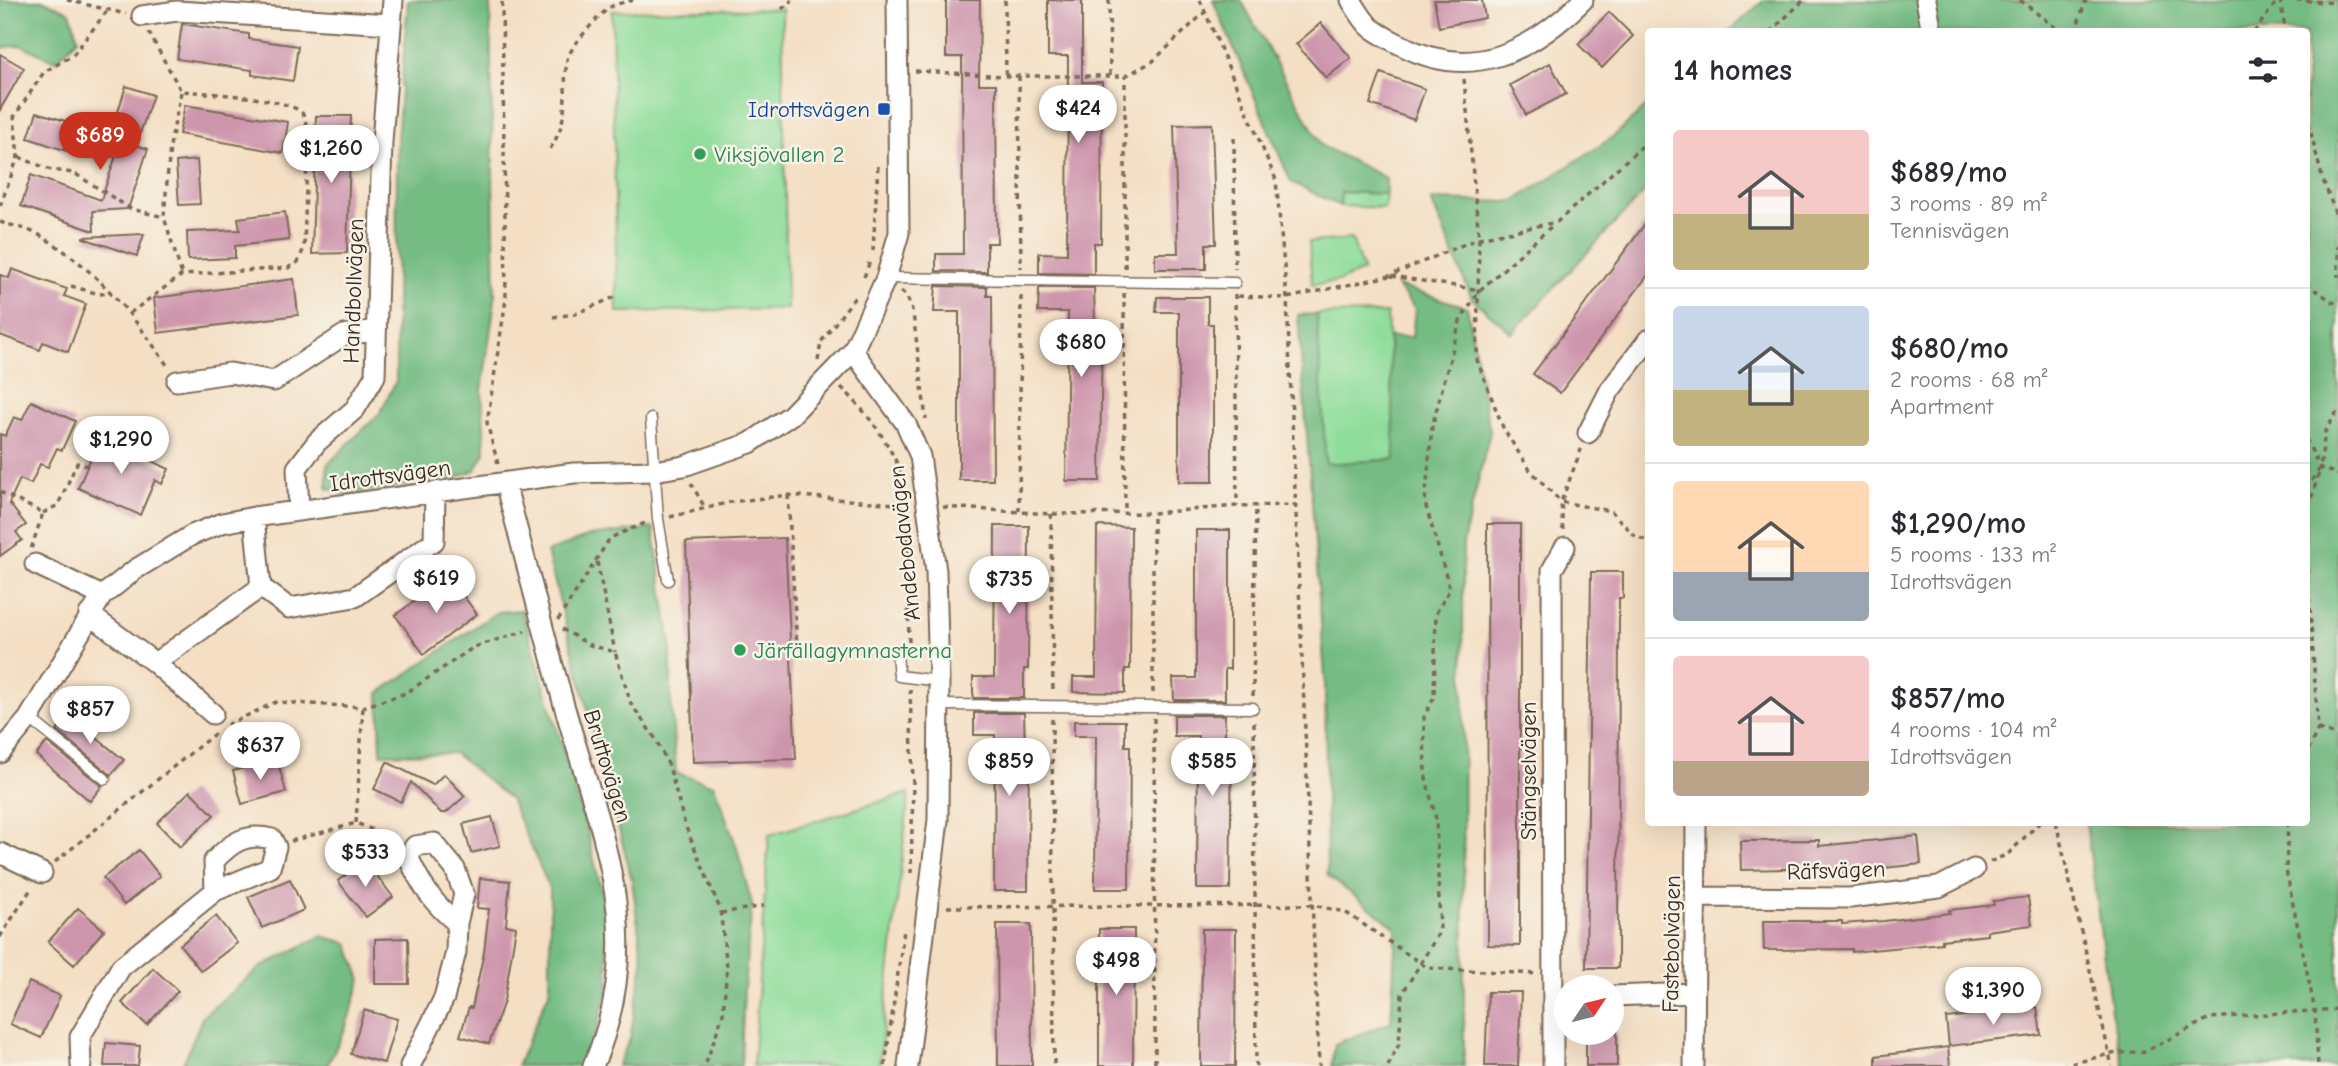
<!DOCTYPE html>
<meta charset="utf-8">
<style>
body{margin:0;font-family:"Comic Neue",sans-serif;background:#f7f7f7;color:#2b2b33;height:100vh;display:flex;flex-direction:column;font-size:26px;white-space:nowrap}
*{box-sizing:border-box;margin:0}
p{font-size:23px;color:#7c7c81}
.icon{flex:none;width:38px;height:38px;fill:none;stroke:currentColor;stroke-width:2;stroke-linecap:round;stroke-linejoin:round}
.map{position:relative;flex:1;overflow:hidden}
.sheet{position:absolute;left:1645px;top:28px;width:665px;height:798px;display:flex;flex-direction:column;background:#fff;border-radius:7px;box-shadow:0 7px 28px #0002}
.sheet>*{flex:none}
.needle{width:46px;rotate:55deg}
.fabs{position:absolute;left:1554px;top:975px;display:grid;gap:14px}
.fabs a{display:grid;place-items:center;width:70px;height:70px;border-radius:50%;background:#fff;box-shadow:0 7px 28px #0002;font-size:35px}
.price{position:absolute;translate:-50% -60px;padding:0 16px;border-radius:24px;background:#fff;color:#222;font-size:23px;line-height:46px;filter:drop-shadow(0 2px 4px #0008)}
.price::after{content:'';position:absolute;left:50%;top:42px;width:21px;height:16px;margin-left:-10px;background:inherit;clip-path:polygon(0 0,100% 0,50% 100%)}
.price.active{background:#c8321e;color:#fff}
ul{padding:0;list-style:none}
li{display:flex;align-items:center;gap:21px;height:175px;padding:0 28px}
li+li{border-top:2px solid #e1e1e2}
li span{display:grid;place-items:center;flex:none;width:196px;height:140px;border-radius:7px;color:#555}
li>.icon{margin-inline-start:auto}
span .icon{width:84px;height:84px;fill:#fffc;stroke-width:1}
li b{font-size:30px}
h2{display:flex;justify-content:space-between;align-items:center;height:84px;padding:0 28px;font-size:30px}
.map>svg:first-child{display:block}
.green{fill:#90dd9b;stroke:#66845c;stroke-width:2}
.forest{fill:#74bc83;stroke:#587350;stroke-width:2}
.building{fill:#ce96ad}
.lines{fill:none;stroke-linecap:round;stroke-linejoin:round}
.lane-casing{stroke:#7c6958;stroke-width:13}
.street-casing{stroke:#7c6958;stroke-width:23}
.path{stroke:#7c6958;stroke-width:3.5;stroke-dasharray:5 5;stroke-linecap:butt}
.lane{stroke:#fff;stroke-width:10}
.street{stroke:#fff;stroke-width:19}
.transit-dot{fill:#1a4fb4;stroke:#f7f3e8;stroke-width:2.5}
.leisure-dot{fill:#2e9e5b;stroke:#f7f3e8;stroke-width:2.5}
.labels{text-anchor:middle;stroke-width:5;stroke-linejoin:round;paint-order:stroke}
.transit-label{font-size:23px;fill:#164399;stroke:#f7f3e8;text-anchor:end}
.leisure-label{font-size:23px;fill:#27864d;stroke:#f7f3e8;text-anchor:start}
.street-label{font-size:23px;fill:#3b2a1e;stroke:#f7f3e8}
</style>
<div class="map">
<svg width="2338" height="1066" viewBox="0 0 2338 1066">
<rect width="100%" height="100%" fill="#f7f3e8"/>
<filter id="ink" filterUnits="userSpaceOnUse"><feTurbulence type="fractalNoise" baseFrequency=".0143" numOctaves="2"/><feDisplacementMap in="SourceGraphic" scale="14" xChannelSelector="R" yChannelSelector="G"/><feConvolveMatrix kernelMatrix="1 2 1 2 8 2 1 2 1" color-interpolation-filters="sRGB"/></filter>
<filter id="wash" filterUnits="userSpaceOnUse"><feTurbulence type="fractalNoise" baseFrequency=".00686" numOctaves="4" result="noise"/><feDisplacementMap in="SourceGraphic" scale="28" xChannelSelector="R" yChannelSelector="G"/><feGaussianBlur stdDeviation="1.57" result="paint"/><feColorMatrix in="noise" values="0 0 0 0 0 0 0 0 0 0 0 0 0 0 0 0 0 1.4 0 .05"/><feComposite in="paint" operator="in"/></filter>
<g filter="url(#wash)">
<rect width="100%" height="100%" fill="#f4dfc4"/>
<!-- green -->
<path class="green" d="M782,9l5,300 -170,3 -5,-301z
M1341,192l45,2 -1,14 -45,-2z
M1352,239l11,32 -24,10 -27,4 -3,-43z
M1387,313l9,146 -71,6 -8,-151z
M909,793l-30,273h-126l16,-231z"/>
<!-- forest -->
<path class="forest" d="M0,0h42l28,12 8,27 -23,22 -34,-16 -21,3z
M408,0h82l5,299 -13,92 3,62 -10,17 -19,8 -111,17 -18,-7v-23l53,-52 16,-32 1,-241z
M1213,0h28l81,146 64,32v16l-45,-2 -1,14 -49,-24z
M1764,0h574v1066h-215l-12,-55 -25,-188 220,-1v-790h-577z
M1648,105v83l-136,145 -40,-34 -41,-99 82,2 100,-65z
M1397,286l70,21 23,125 -27,111 1,523h-132l3,-22 56,-22 5,-94 -69,-53 -2,-198 -27,-362 19,-1 9,150 69,-5 -6,-122h23l3,-28z
M653,528l18,116v58l5,71 38,12 22,60 16,59 -8,83 -3,79h-124l13,-27 13,-76 -11,-83 -85,-328 42,-16z
M522,610l64,217 17,70 6,89 -23,80h-69l33,-76v-101l-40,-90 -56,-46 -73,1 -2,-61 118,-81z
M321,936l27,7 13,37 -16,49 -18,37h-145l21,-50 58,-49z"/>
<g id="blocks">
<!-- building -->
<path class="building" d="M946,0h34l-1,84h17l1,159h-10v29l-51,-1v-17h27l-1,-197h-16z
M1048,0h34v82h20l-1,161h-7v31l-55,-1v-20l28,1 1,-198h-20z
M1434,0h48l3,18 -46,9z
M1609,12l24,24 -31,32 -24,-24z
M1321,23l30,35 -25,20 -30,-34z
M182,24l67,10v5l49,7 -5,35 -41,-6v-5l-75,-11z
M0,54l24,14 -24,42z
M1550,63l16,31 -40,21 -16,-30z
M1381,73l44,16 -11,31 -44,-16z
M126,86l27,9 -17,50 12,4 -20,60 -35,2 1,20 -73,-25 10,-31 70,25 22,-65 -11,-4z
M185,105l103,17 -5,31 -104,-19z
M37,112l44,14 -8,27 -45,-15z
M316,116h35l-4,137 -35,1z
M1212,124l4,120h-10v25h-51v-16h23l-4,-128z
M197,160l3,44 -21,1 -3,-43z
M285,212l4,28 -54,6v12l-47,2 -1,-28 53,-2 -2,-12z
M1648,220v55l-88,118 -27,-19z
M144,234l-7,22 -54,-18v-1z
M12,269l55,20 -3,7 22,8 -18,48 -25,-10 -3,8 -40,-15v-60l9,3z
M294,279l4,36 -140,18 -4,-35z
M936,286l51,1v9h5l1,184h-34v-168h-25z
M1039,288h55l1,35h7l-2,158h-34l2,-169h-30z
M1157,297h51v27h5v158h-34v-170h-23z
M31,401l44,20 -13,29 -5,-2 -9,19 -8,-3 -9,20 -11,-5 -11,24 17,22 -10,7 6,8 -22,16v-122l5,2 9,-19 8,3z
M100,437l69,32 -7,15 -7,-4 -15,35 -62,-27z
M1487,524h33v422l-32,-1z
M995,526h34l-1,143h-4v29h-50l-1,-5v-16h21z
M1097,526l34,1 -1,142h-5v24l-52,-1v-15h23z
M1196,530h34v139h-5v31h-51l-1,-22h23z
M785,538l11,221 -103,3 -7,-220z
M1591,572h32v26h-4l-1,370h-32z
M449,577l28,37 -53,40 -29,-39z
M974,713h50l1,35h4l-1,143h-34l1,-156h-21z
M1174,715h51v31h7l-2,143h-33l1,-153h-24z
M69,716l55,44 -13,15 -54,-44z
M1074,721h51v25h5l-1,143h-34l1,-153h-22z
M47,742l55,44 -12,15 -54,-46z
M277,759l9,33 -44,12 -9,-33z
M387,762l46,23 11,-11 21,22 -19,17h-5l-30,-31 -10,20 -27,-13z
M190,791l24,24 -34,32 -23,-24z
M492,817l8,29 -29,7 -8,-29z
M1918,836l3,28 -94,10 -1,-6 -85,2 -1,-29 79,-1v6z
M139,850l21,26 -36,29 -21,-27z
M365,860l28,37 -27,20 -28,-36z
M480,878l30,3 -4,44 10,2 -12,74 -15,43 -29,-8 9,-29 3,1 12,-56 5,-43 -12,-1z
M290,879l14,31 -42,18 -14,-31z
M2028,897l4,28 -45,6v4l-45,5v3l-90,9v-3l-88,1 -1,-29h79v3l42,-3 66,-8 -1,-3 45,-5 -1,-4z
M78,908l26,22 -30,35 -26,-23z
M216,916l21,27 -36,28 -21,-26z
M997,924h34l1,142h-34z
M1099,929h35l-1,137h-34z
M1202,929h34l-1,137h-34z
M408,938l1,46h-34v-45z
M153,968l25,23 -31,34 -25,-22z
M29,982l31,14 -19,42 -31,-14z
M1488,992h33l-3,74h-33z
M2037,1007l4,28 -92,11 -3,-28z
M364,1010l33,9 -13,44 -33,-9z
M1586,1032h31v34h-31z
M106,1043l34,3 -2,20h-34z
M1948,1047l2,19h-74v-10z"/>
</g>
</g>
<g filter="url(#ink)">
<use href="#blocks" fill-opacity="0" stroke="#7c6958" stroke-width="2"/>
<g class="lines">
<defs>
<path id="lane" d="M886,278l349,5
M651,419l7,100 10,61
M897,654l2,22 40,5
M939,705l314,3
M29,718l76,61"/>
<path id="street" d="M1351,0c18,30 19,29 50,45 70,37 130,7 182,-45
M1926,0l6,32
M142,16l35,-5 214,13
M853,351l53,73 14,32 16,115 3,110 -1,139 -30,246
M177,381l53,-8 44,8 70,-46 32,-5
M1588,433l22,-43 38,-50
M505,483c20,74 38,148 59,222 36,127 86,230 29,361
M299,511l-2,-43 20,-26 38,-33 20,-33 7,-234 11,-142
M254,517l7,70 28,21 66,-11 79,-56 1,-47
M35,564l67,32
M89,614l66,49 106,-76
M155,663l58,51
M0,753l29,-35 73,-122 34,-27 56,-34 30,-12 32,-6 320,-44 80,-2 30,-5 66,-23 41,-28 62,-64 33,-73 13,-45 -2,-233
M0,853l42,20
M1697,897l153,1 89,-11 35,-18
M1612,996l82,-3
M81,1066l-1,-29 41,-70 94,-76 55,-23 6,-21 -4,-8c-26,-7 -41,4 -58,22l1,30
M410,1066l34,-68 12,-46 1,-29 7,-29 -9,-25 -21,-26 -19,3 -7,10c12,28 25,48 49,67
M1553,1066l-1,-496 13,-23
M1694,1066l2,-244"/>
</defs>
<!-- lane casing -->
<use href="#lane" class="lane-casing"/>
<!-- street casing -->
<use href="#street" class="street-casing"/>
<!-- path -->
<path class="path" d="M67,0l59,14
M1005,0l1,76
M1109,0l1,76
M1200,0l76,180 11,118 32,768
M2020,0l41,32
M2280,0l6,32
M2296,0l42,3
M782,9l10,-9
M1770,32l34,-32
M2075,32l11,-32
M2254,32l24,-32
M915,71l91,5h119l27,-14 53,-50
M1019,76l2,192
M1464,79l15,159 -2,122 27,70 26,40 31,32 50,9 25,26 12,4
M181,92l-11,54 -6,71 18,58
M2306,113l16,64 16,43
M1234,138l1,131
M550,149c21,-32 12,-55 17,-89 2,-12 34,-48 45,-54 6,-3 15,-4 21,-6
M19,157l32,13 23,3 57,36 33,8
M0,206l18,-49 -4,-40 30,-45 29,-17 34,-44
M0,222c13,4 29,7 41,14 55,32 93,80 128,132
M2338,244v33
M873,251l5,-87
M1125,268v-192
M1391,276l89,14 74,-66
M864,277l6,-16
M2306,284l32,21
M71,286l28,8 13,-1
M901,291l6,6 6,16 13,106
M1124,293l1,219
M1235,294l2,212
M1238,296l49,2 102,-22 90,-38 78,-16 91,-81
M130,313l52,-38 106,-7 10,-6 6,-14 4,-119c-2,-4 -3,-12 -6,-16 -15,-16 -98,-20 -121,-22l-33,-60
M553,317l22,-3 42,-18
M818,361l3,-19 34,-45
M841,387c27,26 49,56 62,91
M2306,439l14,29 18,6
M498,464l-11,-41 19,-124 -4,-299
M691,483l14,25
M2306,489l14,-21 5,-36 13,-22
M0,492l43,21 -12,36
M788,495l9,152 41,1 48,8
M907,507l2,139
M943,507l108,7 102,-1 84,-7 59,-1
M1019,511l2,-218
M43,513l15,-8 19,-42 11,3
M1051,514l2,180
M670,517l61,-15 57,-7 120,10
M2306,517l13,-45
M1563,530l-2,-28 21,-55
M2306,548l12,181 -12,26
M597,562l18,90
M558,620l52,-82 35,-15
M562,629l28,16 25,7 16,52 24,34 14,28 16,59 35,84 7,58 -4,47 -18,52
M910,689l3,95 -2,89
M1153,693v-180
M1253,696l3,-190
M1154,718l1,348
M1052,719l2,347
M1254,722l2,344
M227,725l49,-23 87,5 43,-14 68,-46 51,-16
M2318,729l20,7
M2056,822l56,244
M2288,822l-2,48 29,141 3,55
M356,823l7,-116
M291,841l65,-18 41,17
M55,862l163,-131
M1990,862l18,-8 32,-32
M947,907l365,-2 33,7 83,56 109,6
M721,913l43,-7
M0,937l31,-48
M885,1066l19,-136
M1388,1066l11,-22 3,-50 38,-63 -4,-112 -11,-45 -1,-57 10,-20 2,-84 14,-24 -25,-86 7,-76 28,-106 20,-31
M2062,1066l48,-12 36,-3 64,-33 128,-9"/>
<!-- lane -->
<use href="#lane" class="lane"/>
<!-- street -->
<use href="#street" class="street"/>
</g>
</g>
<!-- markers -->
<rect class="transit-dot" x="877" y="102" width="14" height="14" rx="3.5"/>
<g class="leisure-dot">
<circle cx="700" cy="154" r="7"/>
<circle cx="740" cy="650" r="7"/>
</g>
<g class="labels">
<!-- transit labels -->
<g class="transit-label">
<text x="870" y="117">Idrottsvägen</text>
</g>
<!-- leisure labels -->
<g class="leisure-label">
<text x="714" y="162">Viksjövallen 2</text>
<text x="754" y="658">Järfällagymnasterna</text>
</g>
<!-- street labels -->
<g class="street-label">
<text transform="translate(353 291) rotate(-88)" y="8">Handbollvägen</text>
<text transform="translate(390 475) rotate(-8)" y="8">Idrottsvägen</text>
<text transform="translate(904 543) rotate(-96)" y="8">Andebodavägen</text>
<text transform="translate(608 766) rotate(73)" y="8">Bruttovägen</text>
<text transform="translate(1528 771) rotate(-90)" y="8">Stängselvägen</text>
<text transform="translate(1836 870) rotate(-2)" y="8">Räfsvägen</text>
<text transform="translate(1671 944) rotate(-89)" y="8">Fastebolvägen</text>
</g>
</g>
</svg>
<div class="fabs">
<a><svg class="needle" viewBox="-14 -14 28 28"><path d="M0-13l5 13h-10z" fill="#e53935"/><path d="M0 13l5-13h-10z" fill="#7c7c81"/></svg></a>
</div>
<b class="price" style="left:1078px;top:145px">$424</b>
<b class="price active" style="left:100px;top:172px">$689</b>
<b class="price" style="left:331px;top:185px">$1,260</b>
<b class="price" style="left:1081px;top:379px">$680</b>
<b class="price" style="left:121px;top:476px">$1,290</b>
<b class="price" style="left:436px;top:615px">$619</b>
<b class="price" style="left:1009px;top:616px">$735</b>
<b class="price" style="left:90px;top:746px">$857</b>
<b class="price" style="left:260px;top:782px">$637</b>
<b class="price" style="left:1009px;top:798px">$859</b>
<b class="price" style="left:1212px;top:798px">$585</b>
<b class="price" style="left:365px;top:889px">$533</b>
<b class="price" style="left:1116px;top:997px">$498</b>
<b class="price" style="left:1993px;top:1027px">$1,390</b>
<section class="sheet">
<h2>14 homes<svg class="icon" aria-label="filters" viewBox="0 0 24 24"><path d="M4 7h16M4 17h16"/><circle cx="9" cy="7" r="2"/><circle cx="15" cy="17" r="2"/></svg></h2>
<ul>
<li><span style="background:linear-gradient(#f6c9c9 60%,#c2b280 0)"><svg class="icon" aria-label="home" viewBox="0 0 24 24"><path d="M3 11l9-7 9 7M6 9v11h12V9"/></svg></span><div><b>$689/mo</b><p>3 rooms · 89 m²</p><p>Tennisvägen</p></div></li>
<li><span style="background:linear-gradient(#c9d6e8 60%,#c2b280 0)"><svg class="icon" aria-label="home" viewBox="0 0 24 24"><path d="M3 11l9-7 9 7M6 9v11h12V9"/></svg></span><div><b>$680/mo</b><p>2 rooms · 68 m²</p><p>Apartment</p></div></li>
<li><span style="background:linear-gradient(#ffd9b3 65%,#9aa5b1 0)"><svg class="icon" aria-label="home" viewBox="0 0 24 24"><path d="M3 11l9-7 9 7M6 9v11h12V9"/></svg></span><div><b>$1,290/mo</b><p>5 rooms · 133 m²</p><p>Idrottsvägen</p></div></li>
<li><span style="background:linear-gradient(#f6c9c9 75%,#b9a48a 0)"><svg class="icon" aria-label="home" viewBox="0 0 24 24"><path d="M3 11l9-7 9 7M6 9v11h12V9"/></svg></span><div><b>$857/mo</b><p>4 rooms · 104 m²</p><p>Idrottsvägen</p></div></li>
</ul>
</section>
</div>
